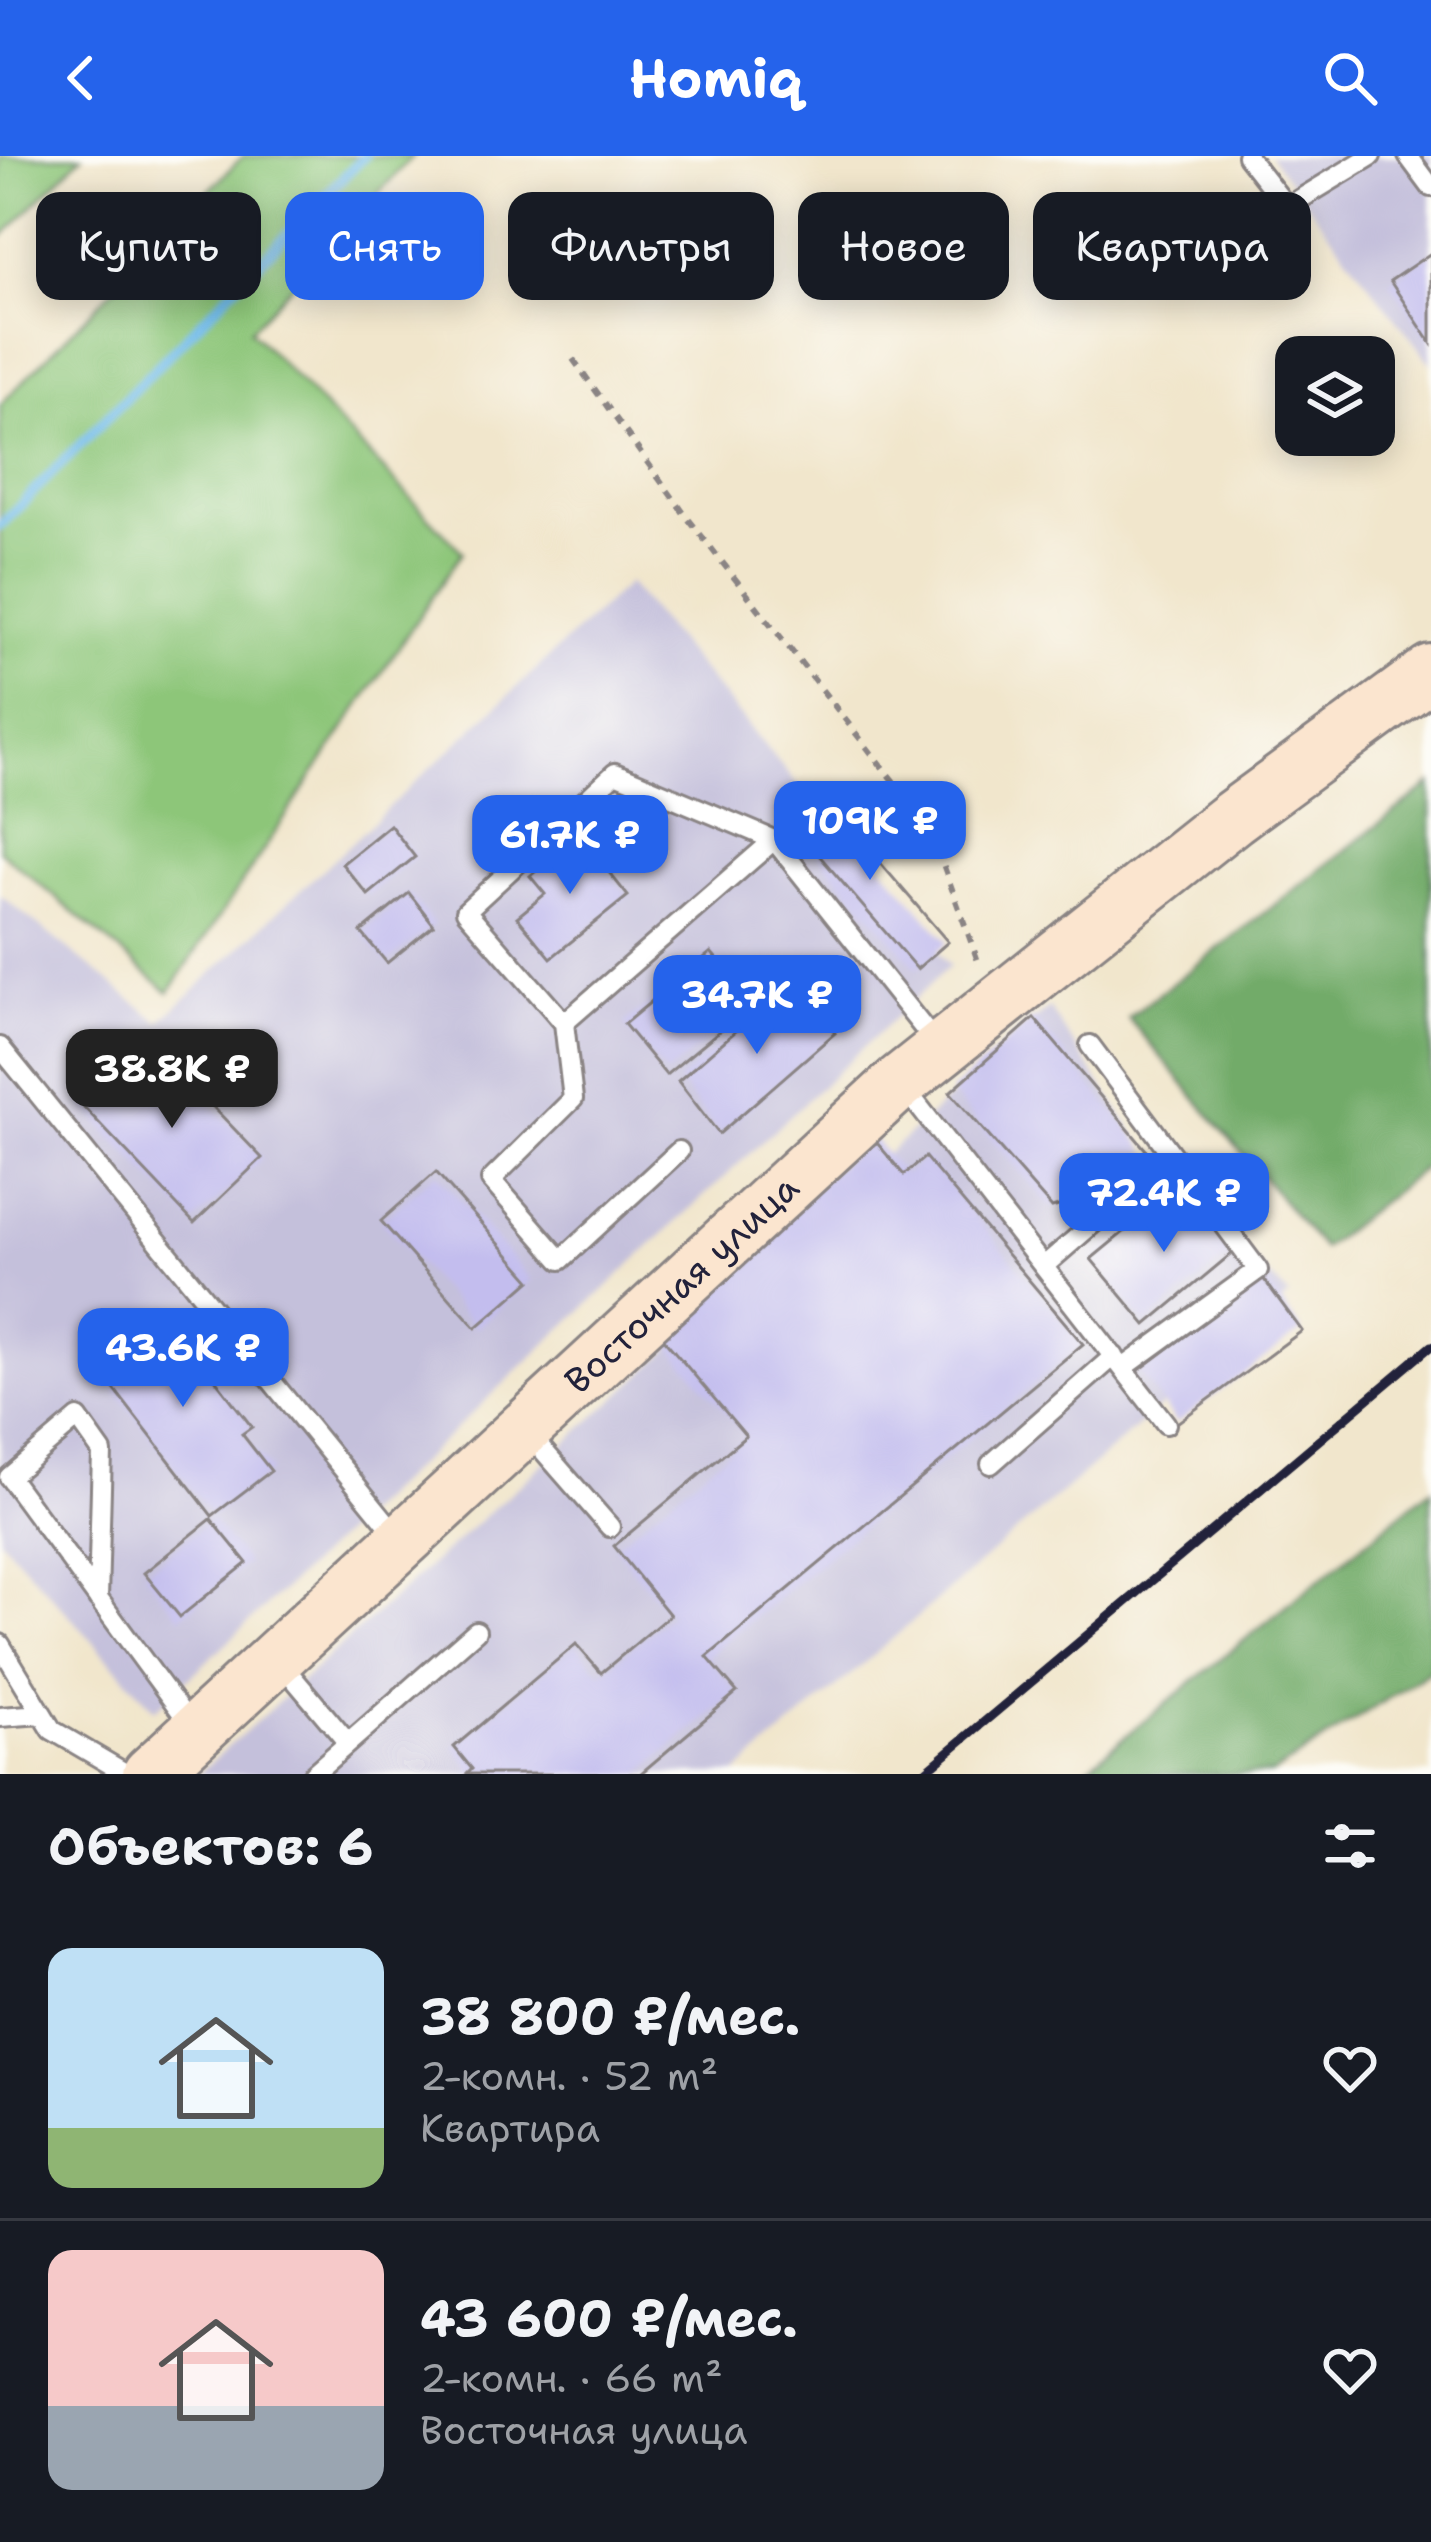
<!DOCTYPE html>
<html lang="ru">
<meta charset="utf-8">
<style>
body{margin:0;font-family:"Shantell Sans",sans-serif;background:#242831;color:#f1f3f6;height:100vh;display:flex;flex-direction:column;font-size:45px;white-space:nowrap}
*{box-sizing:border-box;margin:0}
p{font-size:39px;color:#9ea1a6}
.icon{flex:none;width:66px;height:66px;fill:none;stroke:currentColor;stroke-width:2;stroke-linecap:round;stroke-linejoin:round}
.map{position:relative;height:1618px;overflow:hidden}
.details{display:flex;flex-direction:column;background:#171b24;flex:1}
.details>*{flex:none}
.banner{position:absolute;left:36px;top:36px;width:1359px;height:108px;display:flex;gap:24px}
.fabs{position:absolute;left:1275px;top:180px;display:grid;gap:24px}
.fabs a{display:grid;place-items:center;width:120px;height:120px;border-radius:24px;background:#171b24;box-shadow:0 6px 30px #0003;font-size:60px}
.price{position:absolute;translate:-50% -102px;padding:0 27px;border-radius:24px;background:#2563eb;color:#fff;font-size:39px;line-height:78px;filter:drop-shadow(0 3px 6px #0008)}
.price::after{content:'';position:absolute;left:50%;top:72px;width:36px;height:27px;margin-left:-18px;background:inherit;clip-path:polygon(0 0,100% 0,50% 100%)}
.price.current{background:#222;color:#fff}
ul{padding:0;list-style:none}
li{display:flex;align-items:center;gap:36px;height:300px;padding:0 48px}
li+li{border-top:3px solid #363941}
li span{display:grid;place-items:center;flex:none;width:336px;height:240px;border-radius:24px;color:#555}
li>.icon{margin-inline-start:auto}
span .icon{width:144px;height:144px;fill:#fffc;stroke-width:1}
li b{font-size:51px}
h2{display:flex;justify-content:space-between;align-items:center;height:144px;padding:0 48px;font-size:51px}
.tag{padding:0 42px;border-radius:24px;background:#171b24;box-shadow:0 6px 30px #0003;font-size:42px;line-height:108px}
.tag.current{background:#2563eb;color:#fff}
header{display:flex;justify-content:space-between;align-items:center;height:156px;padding:0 48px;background:#2563eb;color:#fff;font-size:54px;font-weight:700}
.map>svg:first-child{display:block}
.industrial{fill:#c4c0db}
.green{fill:#8dc679;stroke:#58745a;stroke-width:3}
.forest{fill:#72ab69;stroke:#4a6652;stroke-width:3}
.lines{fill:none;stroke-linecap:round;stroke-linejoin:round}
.stream{stroke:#71bbea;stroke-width:10}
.building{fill:#c3bdee}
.lane-casing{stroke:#8a8484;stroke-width:24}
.secondary-casing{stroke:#8a8484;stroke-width:60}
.path{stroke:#8a8484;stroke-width:6;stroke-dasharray:9 9;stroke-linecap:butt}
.lane{stroke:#fff;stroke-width:18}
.secondary{stroke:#fbe5cf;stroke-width:54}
.rail{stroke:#22223b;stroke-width:9}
.labels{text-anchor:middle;stroke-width:9;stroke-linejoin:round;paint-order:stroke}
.street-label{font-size:36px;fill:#22223b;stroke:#fdfcf7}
</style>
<header><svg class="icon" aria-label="back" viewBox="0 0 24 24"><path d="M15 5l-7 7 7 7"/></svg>Homiq<svg class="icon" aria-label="search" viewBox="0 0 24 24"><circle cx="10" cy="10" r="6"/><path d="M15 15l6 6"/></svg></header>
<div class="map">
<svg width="1431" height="1618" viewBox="0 0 1431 1618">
<rect width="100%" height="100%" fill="#fdfcf7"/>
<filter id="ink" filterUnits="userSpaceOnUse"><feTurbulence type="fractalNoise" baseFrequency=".00833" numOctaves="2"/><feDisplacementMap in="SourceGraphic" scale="24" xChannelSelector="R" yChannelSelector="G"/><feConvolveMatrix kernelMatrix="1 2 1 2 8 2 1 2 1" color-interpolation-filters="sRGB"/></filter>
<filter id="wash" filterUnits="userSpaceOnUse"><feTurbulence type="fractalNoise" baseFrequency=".004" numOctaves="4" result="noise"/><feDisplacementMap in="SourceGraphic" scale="48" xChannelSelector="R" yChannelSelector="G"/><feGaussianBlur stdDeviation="2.7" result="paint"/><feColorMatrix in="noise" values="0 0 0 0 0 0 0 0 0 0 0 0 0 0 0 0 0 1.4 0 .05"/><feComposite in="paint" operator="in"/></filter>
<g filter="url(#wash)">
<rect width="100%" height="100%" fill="#f1e6cc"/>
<!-- industrial -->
<path class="industrial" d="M1270,0h161v209v-1z
M628,427l322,383 -795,744 -155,-171v-644l160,127z
M1049,852l97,142 143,146 -553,478h-538z"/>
<!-- green -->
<path class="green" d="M0,0h82l-82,83z
M243,0h170l-163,174 212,222 -293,440 -169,-141v-446z"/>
<!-- forest -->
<path class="forest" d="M1431,628v378l-108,87 -195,-231z
M1431,1333v181l-159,104h-193z"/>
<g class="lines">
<!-- stream -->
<path class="stream" d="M0,370l364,-370"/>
</g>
<g id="blocks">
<!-- building -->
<path class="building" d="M1431,97v90l-41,-62z
M824,641l124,145 -31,27 -125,-145z
M390,669l25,32 -47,38 -26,-31z
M579,679l49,61 -77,62 -34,-41 28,-23 -15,-18z
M409,737l25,32 -47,38 -26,-31z
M711,796l42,51 -87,72 -42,-51z
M795,824l40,53 -116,101 -41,-53z
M1034,862l112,132 -45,43 -49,15 -102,-116z
M149,884l113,118 -68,65 -113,-119z
M872,981l32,38 21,-18 158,187 -376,313 30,35 -97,82h-173l5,-5 -18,-22 122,-103 25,29 69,-58 -56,-69 132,-110 -95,-112z
M436,1016l95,108 -55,48 -95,-107z
M1182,1028l54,66 -90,75 -55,-66z
M1263,1122l39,53 -125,92 -39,-52z
M159,1151l93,120 -10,7 29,37 -59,45 -121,-157z
M211,1363l36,44 -67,54 -36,-44z"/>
</g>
</g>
<g filter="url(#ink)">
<use href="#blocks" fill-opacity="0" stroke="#8a8484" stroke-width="3"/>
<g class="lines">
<defs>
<path id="lane" d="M1247,0l40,51 84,-51
M1408,0l23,31
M564,867l210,-183
M1090,889l168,225 -135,98
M0,891l399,491
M903,930l263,338
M679,995l-118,109 -70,-80 82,-81 -9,-76 -98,-112 149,-138 159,67 164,206
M1044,1110l127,-110
M528,1277l82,94
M991,1308l123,-108
M98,1443l4,-147 -24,-34 -69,59c61,84 123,167 184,251
M0,1488l52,86 75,44
M279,1505l69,82
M0,1561l42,-3
M313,1618l163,-143"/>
<g id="secondary">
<path id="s1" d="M150,1618l750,-692 332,-264 199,-146"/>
</g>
</defs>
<!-- lane casing -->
<use href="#lane" class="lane-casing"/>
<!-- secondary casing -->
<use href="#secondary" class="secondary-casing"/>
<!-- path -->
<path class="path" d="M573,203l113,157 244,312 49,136"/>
<!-- lane -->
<use href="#lane" class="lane"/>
<!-- secondary -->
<use href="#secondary" class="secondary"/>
<!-- rail -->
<path class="rail" d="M922,1618l509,-428"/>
</g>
</g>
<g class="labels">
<!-- street labels -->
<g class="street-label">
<text dy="13" stroke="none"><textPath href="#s1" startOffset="723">Восточная улица</textPath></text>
</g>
</g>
</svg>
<div class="fabs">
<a><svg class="icon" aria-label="layers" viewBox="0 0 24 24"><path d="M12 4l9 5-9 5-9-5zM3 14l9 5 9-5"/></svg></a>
</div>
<b class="price" style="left:870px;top:727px">109K ₽</b>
<b class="price" style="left:570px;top:741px">61.7K ₽</b>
<b class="price" style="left:757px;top:901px">34.7K ₽</b>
<b class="price current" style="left:172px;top:975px">38.8K ₽</b>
<b class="price" style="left:1164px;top:1099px">72.4K ₽</b>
<b class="price" style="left:183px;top:1254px">43.6K ₽</b>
<div class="banner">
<a class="tag">Купить</a>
<a class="tag current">Снять</a>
<a class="tag">Фильтры</a>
<a class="tag">Новое</a>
<a class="tag">Квартира</a>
</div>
</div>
<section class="details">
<h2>Объектов: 6<svg class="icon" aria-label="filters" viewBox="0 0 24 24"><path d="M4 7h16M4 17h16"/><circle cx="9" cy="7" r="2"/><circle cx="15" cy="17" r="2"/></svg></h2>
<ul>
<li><span style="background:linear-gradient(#bfe0f5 75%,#8fb573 0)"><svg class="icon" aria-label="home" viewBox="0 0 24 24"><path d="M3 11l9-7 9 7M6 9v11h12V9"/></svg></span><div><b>38 800 ₽/мес.</b><p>2-комн. · 52 m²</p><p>Квартира</p></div><svg class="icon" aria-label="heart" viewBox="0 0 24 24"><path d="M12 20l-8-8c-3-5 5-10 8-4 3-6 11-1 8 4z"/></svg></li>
<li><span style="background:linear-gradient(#f6c9c9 65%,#9aa5b1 0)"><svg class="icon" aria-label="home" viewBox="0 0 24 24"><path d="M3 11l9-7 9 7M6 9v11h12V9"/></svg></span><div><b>43 600 ₽/мес.</b><p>2-комн. · 66 m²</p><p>Восточная улица</p></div><svg class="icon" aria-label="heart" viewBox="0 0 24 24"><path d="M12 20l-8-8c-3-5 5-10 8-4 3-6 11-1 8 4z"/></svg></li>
</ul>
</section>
